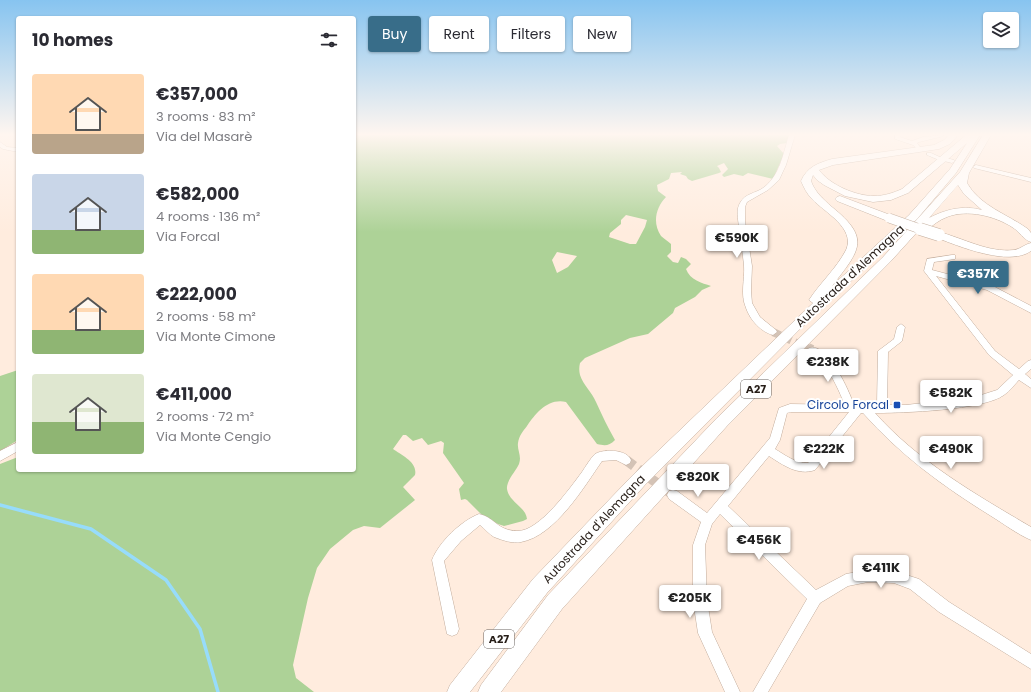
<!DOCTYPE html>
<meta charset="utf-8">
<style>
body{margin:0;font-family:Poppins,sans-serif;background:#f2f2f3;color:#2b2b33;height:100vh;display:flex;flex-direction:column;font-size:15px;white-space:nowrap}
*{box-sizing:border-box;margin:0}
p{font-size:13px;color:#7c7c81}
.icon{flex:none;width:22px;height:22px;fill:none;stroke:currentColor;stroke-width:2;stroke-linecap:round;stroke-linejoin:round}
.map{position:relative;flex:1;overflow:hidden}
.sheet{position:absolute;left:16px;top:16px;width:340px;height:456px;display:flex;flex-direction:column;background:#fff;border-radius:4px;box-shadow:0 1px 3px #0004}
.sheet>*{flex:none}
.guide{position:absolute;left:368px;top:16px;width:380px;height:36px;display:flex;gap:8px}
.tools{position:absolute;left:983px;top:12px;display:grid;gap:8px}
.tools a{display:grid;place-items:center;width:36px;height:36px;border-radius:4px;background:#fff;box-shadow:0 1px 3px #0004;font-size:20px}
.price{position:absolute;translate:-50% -34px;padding:0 9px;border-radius:4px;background:#fff;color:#222;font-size:13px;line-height:26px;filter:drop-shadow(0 1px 2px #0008)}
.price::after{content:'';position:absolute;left:50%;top:24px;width:12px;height:9px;margin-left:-6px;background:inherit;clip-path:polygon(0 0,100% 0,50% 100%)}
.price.on{background:#386d89;color:#fff}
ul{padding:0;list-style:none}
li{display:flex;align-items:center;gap:12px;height:100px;padding:0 16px}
li span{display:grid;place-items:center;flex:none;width:112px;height:80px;border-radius:4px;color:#555}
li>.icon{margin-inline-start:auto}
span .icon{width:48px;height:48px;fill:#fffc;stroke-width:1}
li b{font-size:17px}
h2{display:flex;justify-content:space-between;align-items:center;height:48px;padding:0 16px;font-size:17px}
.chip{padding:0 14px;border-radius:4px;background:#fff;box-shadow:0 1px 3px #0004;font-size:14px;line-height:36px}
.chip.on{background:#386d89;color:#fff}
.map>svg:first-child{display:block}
.green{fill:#add297;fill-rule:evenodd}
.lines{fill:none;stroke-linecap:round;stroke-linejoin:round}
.stream{stroke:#97dcfb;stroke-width:3.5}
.minor-tunnel-far1{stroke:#d4c3b6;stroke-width:8;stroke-dasharray:8 4;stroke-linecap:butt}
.minor-tunnel{stroke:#d4c3b6;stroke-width:10;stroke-dasharray:10 5;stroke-linecap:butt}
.minor-casing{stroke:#c2ac9c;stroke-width:1}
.highway-casing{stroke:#c2ac9c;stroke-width:1}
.minor{fill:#fff;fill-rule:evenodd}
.highway{fill:#fff;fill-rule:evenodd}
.highway-bridge-far1-casing{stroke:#c2ac9c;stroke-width:10;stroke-linecap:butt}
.highway-bridge-casing{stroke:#c2ac9c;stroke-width:13;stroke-linecap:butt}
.highway-bridge-far1{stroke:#fff;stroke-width:9}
.highway-bridge{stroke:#fff;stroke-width:12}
.transit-dot{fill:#1a4fb4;stroke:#fff;stroke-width:1.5}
.labels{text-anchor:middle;stroke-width:4;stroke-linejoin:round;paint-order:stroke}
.shield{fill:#fff;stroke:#67615d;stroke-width:1}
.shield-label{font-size:11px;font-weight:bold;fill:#261d17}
.street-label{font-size:12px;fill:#261d17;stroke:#fff}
.transit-label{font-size:12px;fill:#164399;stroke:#fff;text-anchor:end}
</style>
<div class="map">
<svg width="1031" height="692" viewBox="0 0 1031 692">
<rect width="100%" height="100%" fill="#ffecde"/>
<!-- green -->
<path class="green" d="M354,135h435l-2,8 -7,1 -3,2 7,8 -11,25 -25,-6 -5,3 -9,-2 -10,3 -2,-2 6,-6 -4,-6 -7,3 2,2 2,4 -2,1 -27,8 -4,-2 -2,-3 -6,-2 2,-2 -11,1 -2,6 -12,6 1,6 8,6c-10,10 -14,26 -5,39 3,3 7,5 10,8v8l-4,4 6,6 5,1 3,-6 5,2 5,5 -5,5c4,11 16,14 25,17l-9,4 -7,7 -20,11 -2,5 -25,21 -18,4 -45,20 -5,5c-1,4 -1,8 0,12 3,10 12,17 16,27 6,13 12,26 19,38 -6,6 -10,6 -18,4l-31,-42c-18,-4 -30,11 -39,24 -4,5 -8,10 -9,17 -1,7 4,13 1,21 -3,7 -13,17 -12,25 2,13 19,18 20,30l-4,2 -19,5 -6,-2 -17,-10 -14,-14 -2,-1 -4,1 -2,-11 5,-6 -21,-30 1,-10 -3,-2 -13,4 -6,-7 -9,3 -7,-6h-3l-10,14c8,6 25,13 22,26l-12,12 12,13 -35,28 -16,-2 -11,4 -23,19 -13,19 -9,30 -15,67 3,13 18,14h-314v-228l18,-7v13h336zM626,215l21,5 -2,7 -9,17h-6l-21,-7 1,-4 11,-9v-4zM557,252l20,4 -9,11 -11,6 -5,-13z
M18,370v70l-18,11v-75z"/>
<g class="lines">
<!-- stream -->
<path class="stream" d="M0,505l91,24 75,51 34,49 18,63"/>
<!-- minor-tunnel-far1 -->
<path class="minor-tunnel-far1" d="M773,332l37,17"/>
<!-- minor-tunnel -->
<path class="minor-tunnel" d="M808,348l4,2
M626,460l47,35"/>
<defs>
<path id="minor" d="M789,135h6l-9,30 -7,15 -11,10 -21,12 -2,5v14l7,45 -1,25 1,12 8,14 16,13 1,2 -4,3c-12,-3 -23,-15 -27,-27 -6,-14 -1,-28 -2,-42 -1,-13 -4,-26 -5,-39 -1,-8 -3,-18 1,-24 4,-9 16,-10 23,-15 17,-12 20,-34 26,-53z
M895,135h6l-1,2 12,4 11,-4 21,-2 -4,2 -21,5 -2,1 3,4 -3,2 -4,-4 -18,-6z
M0,142l7,5 11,1v4l-15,-3 -3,-2z
M927,153h4l11,5 -3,2 -12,-5z
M946,158l8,2 1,1 -3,2 -8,-2v-2z
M976,165l55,13v4l-57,-14 -1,-1z
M952,255h3v4l-21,3 -2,8 61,16 38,20v7l-44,-23 -51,-14 59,75 24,18 9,-8 3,-1v9l-6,5 6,5v9l-12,-8c-5,5 -9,11 -15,15 -20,15 -102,18 -129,18 44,49 100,81 156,114v13c-14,-6 -27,-16 -40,-24 -47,-29 -91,-61 -128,-103h-2l-46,57c-17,6 -32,-5 -46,-14l-41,50 88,84 30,-16 22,-4 26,1 25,8 30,23 82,52v15l-92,-57 -29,-23 -16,-6 -26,-1 -20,4 -28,17 -52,89h-15l54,-93 -87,-85 -8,10 -7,21 2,55 5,32 28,60h-15l-27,-59 -5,-33v-55l8,-23 -32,-23 -2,-4 2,-4 4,-1 4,1 30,22 63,-75 9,-30 11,-4 55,1c-6,-14 -12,-28 -21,-40 -5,-6 -12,-9 -17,-15l2,-2c19,-6 40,43 45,57h23l1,-54 16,-12 3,-12 4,-3 4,3 -3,14 -14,11 -1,53h19l69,-8 22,-7 16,-15 -24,-20 -65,-84 3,-12zM791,412h58l-41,51c-13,0 -23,-8 -33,-14l5,-9 7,-27z
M18,442v9l-18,10v-10z
M606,451c9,-1 22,1 25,9l-1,3 -4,2 -10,-5 -14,1c-18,26 -47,75 -81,81 -8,2 -19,-2 -27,-5 -5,-3 -9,-8 -14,-12l-19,16 -17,20 15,68 -2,5 -5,2 -5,-2 -15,-74c7,-18 29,-39 47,-46 17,4 17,16 38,17 22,1 53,-43 65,-59 4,-6 8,-13 13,-18 3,-2 8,-3 11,-3z"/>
<path id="highway" d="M949,135h9l-8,9 -11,5 -106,16 -14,5c11,15 37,26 55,26 10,0 19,-3 28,-7l64,-54h14l-24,38 -39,46 -118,111 -154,155 -98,108 -77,99h-23l3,-7 83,-106 100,-104 180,-172 -4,-3c11,-17 27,-31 37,-50 10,-22 -22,-38 -34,-51 -5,-5 -8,-11 -11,-18 6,-14 17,-18 31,-22l102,-14 10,-5zM967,143l-17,26 -41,46 -77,71c27,-35 40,-47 0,-79 -9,-8 -17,-15 -21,-26l2,-6 4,5 7,5 21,11 28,6 18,-2 17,-7z
M983,135h8l-22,38 -2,10c13,23 40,31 61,46l3,4v9c-7,-2 -12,-11 -19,-15 -17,-11 -45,-18 -65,-10 -8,3 -14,8 -20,13h-8l-28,31 -164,165 -165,183 -61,83h-23l3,-7 67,-90 169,-177 166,-161 77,-85zM958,185l6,9 18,16c-18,-5 -36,-1 -53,8z
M840,196l53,20 1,2 -1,2h-8l-48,-19 -2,-2 2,-2z
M939,232c24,6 49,21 75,18 7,-1 11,-6 17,-7v8c-22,16 -73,-5 -96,-14l-1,-2 1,-2z"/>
</defs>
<!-- minor casing -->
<use href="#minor" class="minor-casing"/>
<!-- highway casing -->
<use href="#highway" class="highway-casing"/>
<!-- minor -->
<use href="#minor" class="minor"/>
<!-- highway -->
<use href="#highway" class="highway"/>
<defs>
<path id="highway-bridge-far1" d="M889,218l34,12"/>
<path id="highway-bridge" d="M920,229l19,6"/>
</defs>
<!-- highway-bridge-far1 casing -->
<use href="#highway-bridge-far1" class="highway-bridge-far1-casing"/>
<!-- highway-bridge casing -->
<use href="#highway-bridge" class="highway-bridge-casing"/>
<!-- highway-bridge-far1 -->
<use href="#highway-bridge-far1" class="highway-bridge-far1"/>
<!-- highway-bridge -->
<use href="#highway-bridge" class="highway-bridge"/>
</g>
<!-- sky -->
<linearGradient id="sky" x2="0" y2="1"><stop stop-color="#87c4f0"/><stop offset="0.58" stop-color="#fff6f0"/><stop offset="1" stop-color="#fff6f0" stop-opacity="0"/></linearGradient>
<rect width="1031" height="232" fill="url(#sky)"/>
<!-- markers -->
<rect class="transit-dot" x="893" y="401" width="8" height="8" rx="2"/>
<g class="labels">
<!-- shield labels -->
<g class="shield">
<rect x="741" y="380" width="30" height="18" rx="3"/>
<rect x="484" y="630" width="30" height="18" rx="3"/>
</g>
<g class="shield-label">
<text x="756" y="393">A27</text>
<text x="499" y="643">A27</text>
</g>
<!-- street labels -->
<g class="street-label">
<text transform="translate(850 276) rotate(-43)" y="4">Autostrada d'Alemagna</text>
<text transform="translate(594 529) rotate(-47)" y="4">Autostrada d'Alemagna</text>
</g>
<!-- transit labels -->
<g class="transit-label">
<text x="889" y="409">Circolo Forcal</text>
</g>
</g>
</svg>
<div class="tools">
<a><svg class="icon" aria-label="layers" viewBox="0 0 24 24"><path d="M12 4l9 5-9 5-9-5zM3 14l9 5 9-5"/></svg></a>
</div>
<b class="price" style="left:737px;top:259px">€590K</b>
<b class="price on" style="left:978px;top:295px">€357K</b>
<b class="price" style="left:828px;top:383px">€238K</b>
<b class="price" style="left:951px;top:414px">€582K</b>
<b class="price" style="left:824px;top:470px">€222K</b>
<b class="price" style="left:951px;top:470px">€490K</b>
<b class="price" style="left:698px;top:498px">€820K</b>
<b class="price" style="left:759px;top:561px">€456K</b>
<b class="price" style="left:881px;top:589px">€411K</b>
<b class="price" style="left:690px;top:619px">€205K</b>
<div class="guide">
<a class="chip on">Buy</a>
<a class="chip">Rent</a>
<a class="chip">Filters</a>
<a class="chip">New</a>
</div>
<section class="sheet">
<h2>10 homes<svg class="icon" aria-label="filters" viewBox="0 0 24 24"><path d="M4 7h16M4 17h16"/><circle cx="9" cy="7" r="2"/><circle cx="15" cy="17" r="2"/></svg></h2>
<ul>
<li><span style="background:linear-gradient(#ffd9b3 75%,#b9a48a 0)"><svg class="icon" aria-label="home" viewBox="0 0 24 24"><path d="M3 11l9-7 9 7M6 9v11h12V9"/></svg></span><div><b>€357,000</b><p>3 rooms · 83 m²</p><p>Via del Masarè</p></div></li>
<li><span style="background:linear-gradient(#c9d6e8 70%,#8fb573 0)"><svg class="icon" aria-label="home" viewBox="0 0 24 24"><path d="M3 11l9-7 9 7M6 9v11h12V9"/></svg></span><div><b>€582,000</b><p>4 rooms · 136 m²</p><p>Via Forcal</p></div></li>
<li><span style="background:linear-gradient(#ffd9b3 70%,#8fb573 0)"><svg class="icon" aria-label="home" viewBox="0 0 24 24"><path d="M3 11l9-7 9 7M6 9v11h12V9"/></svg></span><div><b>€222,000</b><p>2 rooms · 58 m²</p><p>Via Monte Cimone</p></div></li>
<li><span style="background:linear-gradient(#dfe7d0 60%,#8fb573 0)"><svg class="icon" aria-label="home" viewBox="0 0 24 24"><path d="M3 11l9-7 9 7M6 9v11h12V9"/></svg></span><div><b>€411,000</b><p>2 rooms · 72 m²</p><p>Via Monte Cengio</p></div></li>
</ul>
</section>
</div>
